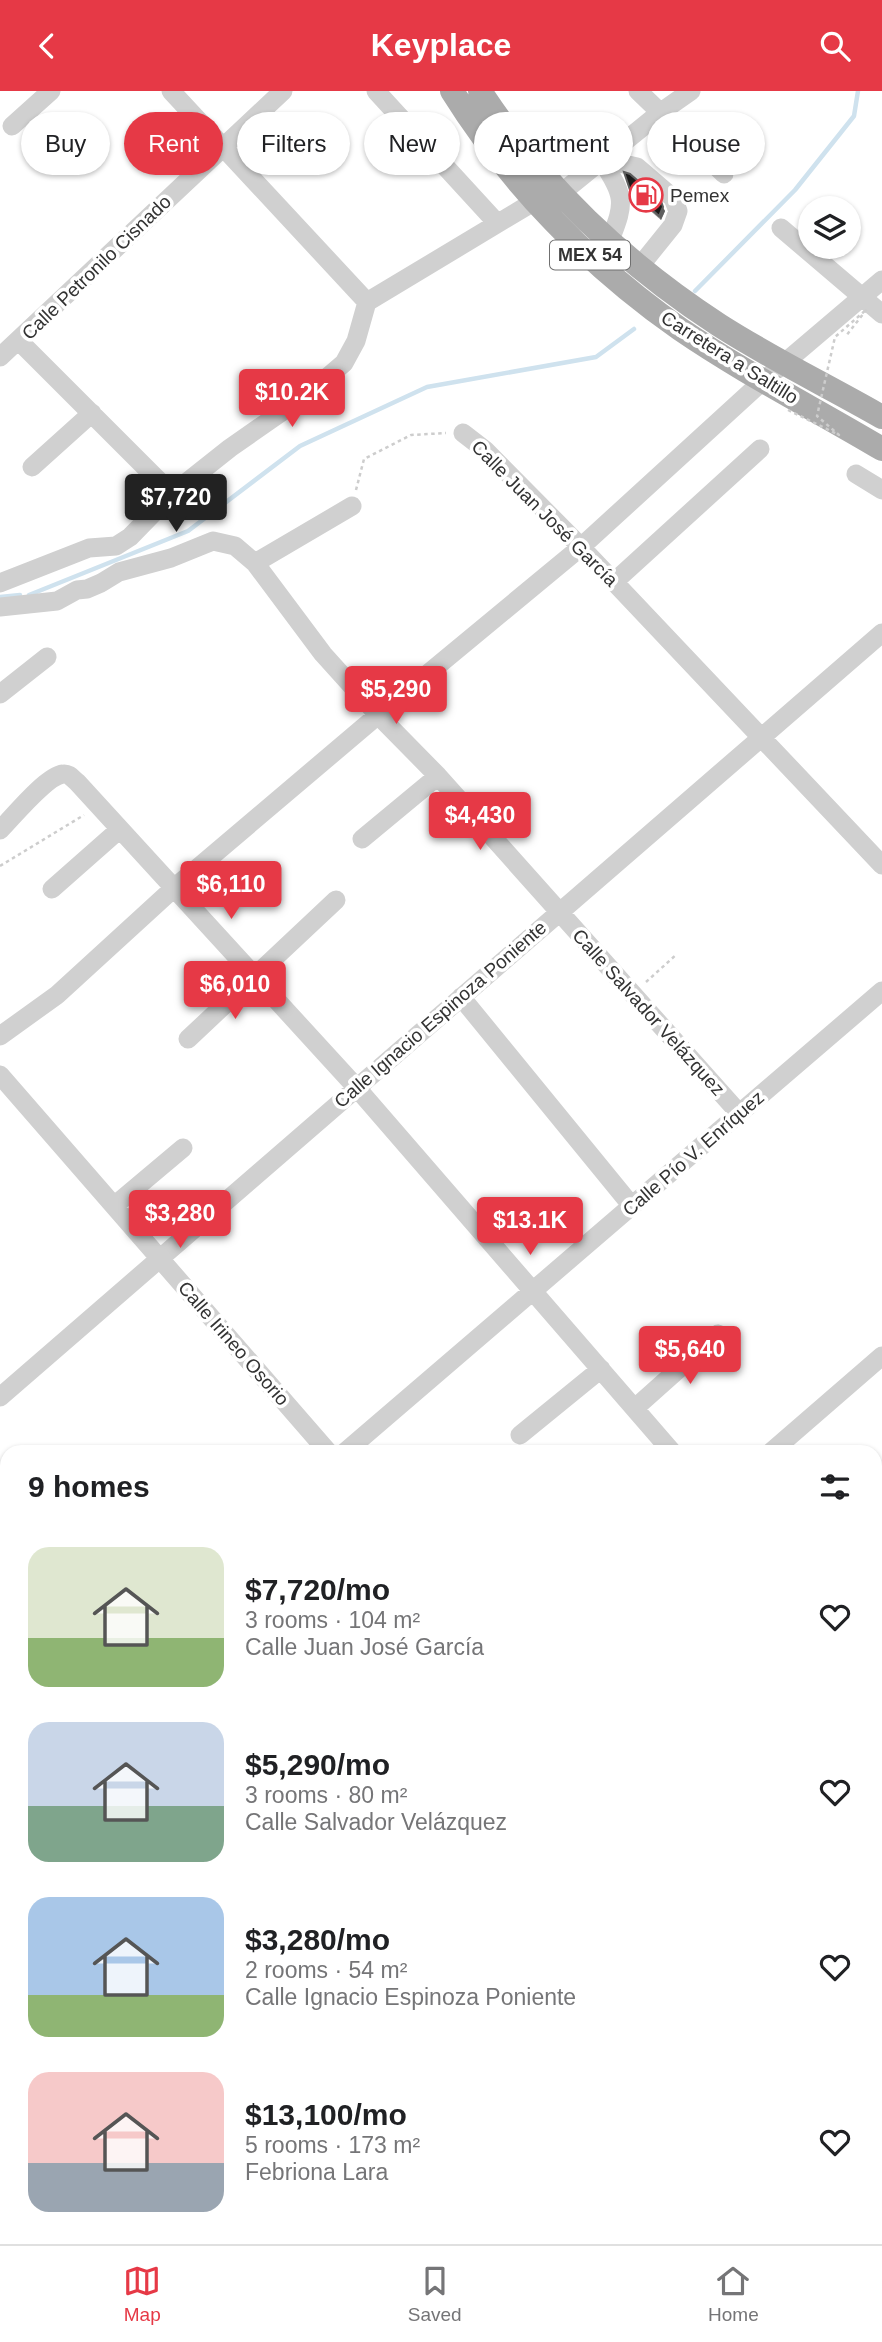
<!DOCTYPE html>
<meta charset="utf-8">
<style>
body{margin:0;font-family:Arial,sans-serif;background:#f6f6f6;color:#202124;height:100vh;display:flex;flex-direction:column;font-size:26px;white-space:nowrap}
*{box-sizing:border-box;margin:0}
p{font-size:23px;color:#757577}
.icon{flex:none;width:38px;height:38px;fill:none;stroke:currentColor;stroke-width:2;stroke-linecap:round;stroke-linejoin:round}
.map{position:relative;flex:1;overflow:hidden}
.drawer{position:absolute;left:0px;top:1354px;width:882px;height:800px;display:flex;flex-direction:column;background:#fff;border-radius:21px 21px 0 0;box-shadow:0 2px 5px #0004}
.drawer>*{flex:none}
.banner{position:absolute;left:21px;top:21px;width:840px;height:63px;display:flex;gap:14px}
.tools{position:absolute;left:798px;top:105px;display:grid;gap:14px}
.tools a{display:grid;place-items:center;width:63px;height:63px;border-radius:50%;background:#fff;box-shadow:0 2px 5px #0004;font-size:35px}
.price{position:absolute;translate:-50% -60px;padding:0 16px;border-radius:7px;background:#e63946;color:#fff;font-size:23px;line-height:46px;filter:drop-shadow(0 2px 4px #0008)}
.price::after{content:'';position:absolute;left:50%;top:42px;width:21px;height:16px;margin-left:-10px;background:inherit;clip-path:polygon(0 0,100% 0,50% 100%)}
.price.active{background:#222;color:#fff}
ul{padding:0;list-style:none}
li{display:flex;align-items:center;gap:21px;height:175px;padding:0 28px}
li span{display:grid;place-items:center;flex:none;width:196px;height:140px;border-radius:21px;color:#555}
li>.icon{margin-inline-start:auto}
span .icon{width:84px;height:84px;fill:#fffc;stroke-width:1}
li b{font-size:30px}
h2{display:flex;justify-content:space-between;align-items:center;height:84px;padding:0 28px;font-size:30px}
.chip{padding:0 24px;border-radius:32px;background:#fff;box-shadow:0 2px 5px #0004;font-size:24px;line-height:63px}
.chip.active{background:#e63946;color:#fff}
header{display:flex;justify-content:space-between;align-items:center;height:91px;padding:0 28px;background:#e63946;color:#fff;font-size:32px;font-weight:600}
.menu{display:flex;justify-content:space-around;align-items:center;height:98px;border-top:2px solid #e0e0e0;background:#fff;font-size:19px;color:#757577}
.menu a{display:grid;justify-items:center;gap:4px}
.menu .active{color:#e63946}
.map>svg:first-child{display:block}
.green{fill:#e6ecdf}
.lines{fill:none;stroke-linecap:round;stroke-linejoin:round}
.stream{stroke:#cfe2ee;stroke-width:4.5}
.path{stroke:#cdcdcd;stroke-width:2.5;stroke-dasharray:3.5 3.5;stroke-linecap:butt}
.minor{stroke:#d0d0d0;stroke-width:19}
.major{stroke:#ababab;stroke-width:24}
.path-bridge{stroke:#cdcdcd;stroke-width:2.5;stroke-dasharray:3.5 3.5;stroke-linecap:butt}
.wall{fill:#8c8c8c}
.shaded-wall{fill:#5f5f5f}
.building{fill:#1a1a1a;stroke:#5f5f5f;stroke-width:2}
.labels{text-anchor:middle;stroke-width:7;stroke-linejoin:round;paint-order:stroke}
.shield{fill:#fff;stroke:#707070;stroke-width:2}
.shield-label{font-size:18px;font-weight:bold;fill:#333}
.poi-label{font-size:19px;fill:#333;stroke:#fff;text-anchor:start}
.street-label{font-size:19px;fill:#333;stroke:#fff}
</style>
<header><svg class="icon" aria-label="back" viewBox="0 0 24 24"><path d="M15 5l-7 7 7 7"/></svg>Keyplace<svg class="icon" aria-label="search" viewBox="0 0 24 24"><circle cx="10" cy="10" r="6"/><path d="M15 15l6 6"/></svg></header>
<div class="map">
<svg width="882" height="2153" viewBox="0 0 882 2153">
<rect width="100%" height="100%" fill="#fff"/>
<!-- green -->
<path class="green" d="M879,1631l3,4v165l-7,6v-172z"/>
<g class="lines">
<!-- stream -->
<path class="stream" d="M695,200l100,-101 59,-74 4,-25
M29,504l159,-64 112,-85 127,-59 169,-30 38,-28
M0,506l20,-2"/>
<!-- path -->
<path class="path" d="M356,399l8,-31 47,-24 35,-2
M0,775l84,-51
M646,891l31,-28"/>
<!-- minor -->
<path class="minor" d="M171,0l196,211
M376,0l121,132
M638,0l86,83
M12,35l39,-35
M613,61l11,12 13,3 36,31 5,13 -5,14 -33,41
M602,70c22,35 24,40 8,79
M560,103l101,-82 30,-21
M781,137l101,86
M19,250l153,153
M0,266l283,-266
M463,342l22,17 96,97 301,318
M32,376l60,-54
M856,383l26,16
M255,472l68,91 55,61 60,61 301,337
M614,491l146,-133
M0,492l89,-35 27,-2 14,-9 42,-43 58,-46 79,-55 35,-30 12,-22 11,-39 168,-101
M0,516l57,-6 20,-11 10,-1 14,-6 18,-11 52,-14 42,-17 22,5 20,17 97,-57
M0,603l47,-37
M0,739c13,-13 46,-54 63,-56 6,-1 10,5 14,8l279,305 317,366
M362,748l76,-63
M52,798l68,-60
M461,906l170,208
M0,945l57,-41 117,-107 204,-173 203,-168 174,-159 127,-108
M188,948l148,-139
M0,984l329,378
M114,1115l69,-58
M0,1306l882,-764
M635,1317l83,-74
M520,1344l81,-66
M344,1362l538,-462
M770,1362l112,-97
M0,1385l7,8
M875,1417l7,-6
M875,1490l7,8
M875,1596l7,8
M0,1657l7,-6
M0,1802l7,9
M875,1815l7,-6
M875,1952l7,-6
M0,2024l7,9
M105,2147l5,6
M245,2153l5,-6"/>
<!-- major -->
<path class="major" d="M452,0c58,93 138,175 228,238 64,44 135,80 202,120
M480,0c61,94 145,173 239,234 53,34 109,61 163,92"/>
<!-- path-bridge -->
<path class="path-bridge" d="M788,319l51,25 -22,-19 18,-79 32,-28 -21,27"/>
</g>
<!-- wall -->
<path class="wall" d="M624,81l41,39 -4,9 -29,-25z"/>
<!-- shaded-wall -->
<path class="shaded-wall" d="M663,116l2,4 -4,9 -2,-4z"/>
<!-- building -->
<path class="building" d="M624,81l6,2 31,27 2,6 -4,9 -29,-26z"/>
<!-- icons -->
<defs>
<symbol id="fuel-ring" viewBox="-11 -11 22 22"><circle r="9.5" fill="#fff" stroke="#e63946" stroke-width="1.5"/><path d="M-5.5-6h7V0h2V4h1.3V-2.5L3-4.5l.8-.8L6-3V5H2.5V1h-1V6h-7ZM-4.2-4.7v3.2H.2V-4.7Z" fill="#e63946"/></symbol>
</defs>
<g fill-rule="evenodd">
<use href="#fuel-ring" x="627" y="85" width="38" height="38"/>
</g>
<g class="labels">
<!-- shield labels -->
<rect class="shield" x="550" y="149.5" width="80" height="29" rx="5"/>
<g class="shield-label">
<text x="590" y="170">MEX 54</text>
</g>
<!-- poi labels -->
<g class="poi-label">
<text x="670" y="111">Pemex</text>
</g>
<!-- street labels -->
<g class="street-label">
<text transform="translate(96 176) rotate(-44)" y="7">Calle Petronilo Cisnado</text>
<text transform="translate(730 266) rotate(32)" y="7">Carretera a Saltillo</text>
<text transform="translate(545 422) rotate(45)" y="7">Calle Juan José García</text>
<text transform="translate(649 921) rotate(48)" y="7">Calle Salvador Velázquez</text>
<text transform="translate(440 923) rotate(-41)" y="7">Calle Ignacio Espinoza Poniente</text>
<text transform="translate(693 1062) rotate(-41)" y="7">Calle Pío V. Enríquez</text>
<text transform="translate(234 1252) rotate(49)" y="7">Calle Irineo Osorio</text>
</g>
</g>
</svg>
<div class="tools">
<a><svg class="icon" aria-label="layers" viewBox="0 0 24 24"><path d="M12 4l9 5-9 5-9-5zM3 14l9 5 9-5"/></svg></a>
</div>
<b class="price" style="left:292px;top:338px">$10.2K</b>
<b class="price active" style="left:176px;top:443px">$7,720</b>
<b class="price" style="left:396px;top:635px">$5,290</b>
<b class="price" style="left:480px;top:761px">$4,430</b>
<b class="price" style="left:231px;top:830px">$6,110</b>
<b class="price" style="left:235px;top:930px">$6,010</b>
<b class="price" style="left:180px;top:1159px">$3,280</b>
<b class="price" style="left:530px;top:1166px">$13.1K</b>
<b class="price" style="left:690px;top:1295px">$5,640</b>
<div class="banner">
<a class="chip">Buy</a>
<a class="chip active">Rent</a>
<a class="chip">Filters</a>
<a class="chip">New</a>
<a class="chip">Apartment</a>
<a class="chip">House</a>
</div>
<section class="drawer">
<h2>9 homes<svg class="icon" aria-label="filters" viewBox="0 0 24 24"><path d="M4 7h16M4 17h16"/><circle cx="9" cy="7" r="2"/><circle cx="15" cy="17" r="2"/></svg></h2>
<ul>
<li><span style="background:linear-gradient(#dfe7d0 65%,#8fb573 0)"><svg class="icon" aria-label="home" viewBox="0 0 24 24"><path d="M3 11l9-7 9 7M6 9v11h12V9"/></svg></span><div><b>$7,720/mo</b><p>3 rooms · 104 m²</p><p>Calle Juan José García</p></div><svg class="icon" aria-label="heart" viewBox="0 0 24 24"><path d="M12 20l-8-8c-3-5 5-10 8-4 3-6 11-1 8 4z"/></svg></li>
<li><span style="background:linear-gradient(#c9d6e8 60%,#7fa58c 0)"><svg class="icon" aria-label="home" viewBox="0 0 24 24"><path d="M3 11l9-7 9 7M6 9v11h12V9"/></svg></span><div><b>$5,290/mo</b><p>3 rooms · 80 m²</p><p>Calle Salvador Velázquez</p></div><svg class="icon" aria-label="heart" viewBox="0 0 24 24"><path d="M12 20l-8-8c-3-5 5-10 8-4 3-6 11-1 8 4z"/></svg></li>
<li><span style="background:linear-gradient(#a9c7e8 70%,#8fb573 0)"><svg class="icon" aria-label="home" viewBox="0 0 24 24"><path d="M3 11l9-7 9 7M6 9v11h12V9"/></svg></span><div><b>$3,280/mo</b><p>2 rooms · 54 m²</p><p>Calle Ignacio Espinoza Poniente</p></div><svg class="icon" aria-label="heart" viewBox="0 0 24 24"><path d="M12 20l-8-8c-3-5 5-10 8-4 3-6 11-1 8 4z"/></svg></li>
<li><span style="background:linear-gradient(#f6c9c9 65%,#9aa5b1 0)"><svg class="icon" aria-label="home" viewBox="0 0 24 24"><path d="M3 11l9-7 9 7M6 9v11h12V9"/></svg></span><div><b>$13,100/mo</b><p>5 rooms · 173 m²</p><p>Febriona Lara</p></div><svg class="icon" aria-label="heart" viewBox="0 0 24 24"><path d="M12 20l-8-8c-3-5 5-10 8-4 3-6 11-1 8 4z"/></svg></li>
</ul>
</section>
</div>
<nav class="menu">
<a class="active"><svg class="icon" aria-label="map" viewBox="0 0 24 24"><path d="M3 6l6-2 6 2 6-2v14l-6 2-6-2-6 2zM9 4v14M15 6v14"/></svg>Map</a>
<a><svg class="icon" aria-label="saved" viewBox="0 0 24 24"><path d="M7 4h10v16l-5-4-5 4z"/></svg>Saved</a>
<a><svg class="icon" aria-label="home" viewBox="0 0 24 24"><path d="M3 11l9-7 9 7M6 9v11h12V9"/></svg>Home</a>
</nav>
